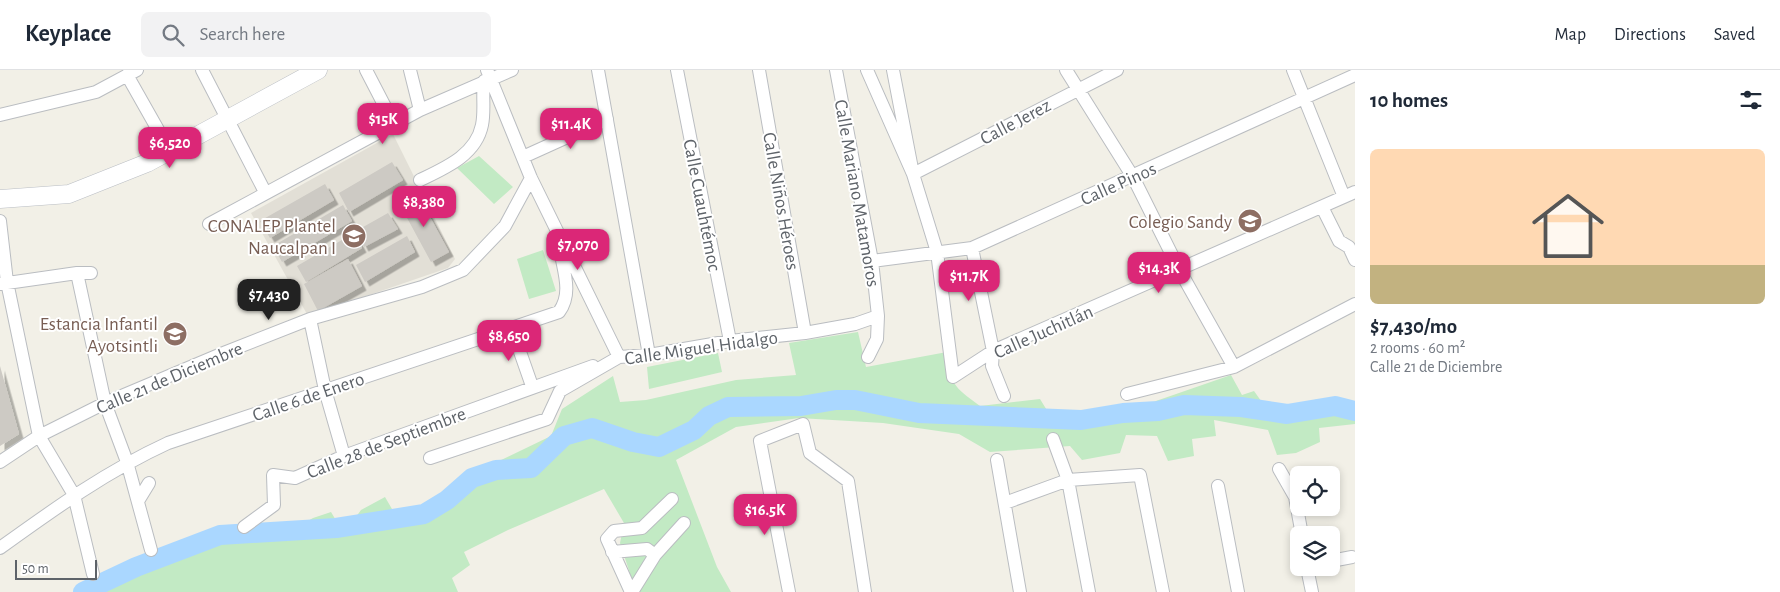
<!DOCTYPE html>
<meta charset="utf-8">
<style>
body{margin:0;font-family:"Alegreya Sans",sans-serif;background:#f2f2f3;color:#1f2937;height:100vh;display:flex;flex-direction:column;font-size:19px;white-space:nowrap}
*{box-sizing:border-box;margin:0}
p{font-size:16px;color:#747a83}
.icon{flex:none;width:28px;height:28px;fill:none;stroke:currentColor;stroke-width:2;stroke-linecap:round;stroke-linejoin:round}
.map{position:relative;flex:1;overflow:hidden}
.panel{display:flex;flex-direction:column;background:#fff;width:425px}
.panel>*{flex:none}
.buttons{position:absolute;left:1290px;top:396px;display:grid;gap:10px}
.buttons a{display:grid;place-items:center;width:50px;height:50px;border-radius:8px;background:#fff;box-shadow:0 2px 8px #0003;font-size:25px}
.scale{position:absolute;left:15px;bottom:12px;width:82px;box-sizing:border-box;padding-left:5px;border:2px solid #5e6369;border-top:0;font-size:14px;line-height:18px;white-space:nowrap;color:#5e6369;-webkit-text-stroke:4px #fff;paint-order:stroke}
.price{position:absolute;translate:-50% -42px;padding:0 11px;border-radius:10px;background:#db2777;color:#fff;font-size:16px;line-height:32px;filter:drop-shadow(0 1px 2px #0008)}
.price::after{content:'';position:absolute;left:50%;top:30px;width:15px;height:11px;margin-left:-8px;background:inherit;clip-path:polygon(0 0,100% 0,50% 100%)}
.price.current{background:#222;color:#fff}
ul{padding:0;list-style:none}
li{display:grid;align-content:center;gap:10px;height:265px;padding:0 15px}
li span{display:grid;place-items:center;height:155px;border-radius:8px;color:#555}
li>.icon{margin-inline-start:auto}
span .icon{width:90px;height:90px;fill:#fffc;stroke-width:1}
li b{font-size:21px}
h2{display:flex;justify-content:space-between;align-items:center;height:60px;padding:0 15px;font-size:21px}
header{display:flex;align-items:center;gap:30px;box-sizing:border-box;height:70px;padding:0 25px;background:#fff;border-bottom:1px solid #e0e1e3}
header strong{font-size:24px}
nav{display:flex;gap:28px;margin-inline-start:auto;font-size:18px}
.search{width:350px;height:45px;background:#f2f2f3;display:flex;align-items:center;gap:12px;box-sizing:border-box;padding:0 18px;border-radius:8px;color:#747a83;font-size:19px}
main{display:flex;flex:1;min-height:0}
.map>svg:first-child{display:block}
.education{fill:#e2dfd6}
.green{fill:#c2eac4}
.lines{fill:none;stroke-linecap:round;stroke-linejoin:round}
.river{stroke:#aad7ff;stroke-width:20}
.building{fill:#cdcac4;filter:url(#shadow)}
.street-casing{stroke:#babdc1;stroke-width:14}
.secondary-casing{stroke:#babec4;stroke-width:19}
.street{stroke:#fff;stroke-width:12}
.secondary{stroke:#fff;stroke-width:18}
.labels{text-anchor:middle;stroke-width:4;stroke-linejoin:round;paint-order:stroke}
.street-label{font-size:19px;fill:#5e6369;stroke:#fff}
.education-label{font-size:19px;fill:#785e54;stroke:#fff;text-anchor:end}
</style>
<header>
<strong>Keyplace</strong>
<div class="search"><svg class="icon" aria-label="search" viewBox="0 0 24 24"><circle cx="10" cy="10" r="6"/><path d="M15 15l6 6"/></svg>Search here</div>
<nav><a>Map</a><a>Directions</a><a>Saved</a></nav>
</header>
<main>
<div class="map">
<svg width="1355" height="522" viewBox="0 0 1355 522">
<defs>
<filter id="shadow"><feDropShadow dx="4.5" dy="4.5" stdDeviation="0" flood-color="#0004"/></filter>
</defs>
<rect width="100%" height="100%" fill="#f2f0e7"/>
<!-- education -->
<path class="education" d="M393,64l62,125 -7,9 -140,48 -57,-103z"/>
<!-- green -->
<path class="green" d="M479,86l34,31 -19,17 -37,-36z
M543,180l13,41 -27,8 -12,-40z
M858,262l8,35 81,-15c5,34 5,33 33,54l60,-7 8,13 47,-2 58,-8 78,-27 11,20 12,-4 10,14 18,4 36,-10 37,5v20l-36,4 1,14 -24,11 -19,2 -9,-25 -54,-10 2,16 -24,3 2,17 -26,5 -11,-25 -31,-1 -6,18 -38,7 -12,-14 -80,6 -31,-18 -76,-11 -84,-5 -63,9 -60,33 41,107 14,25h-95l-16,-49 4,-20 -20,-34 -96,41 -44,22 6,13 -18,13 6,14h-372l63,-22 59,-26 66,-3 39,-23 18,-6 6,10 16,-1 8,-11 24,-13 14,24 24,-11 47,-35 81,-39 11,-27 51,-33 7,26 26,-2 90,-20 60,-5 -7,-32z
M718,283l4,19 -73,17 -2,-22z"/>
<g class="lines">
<!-- river -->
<path class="river" d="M83,522l53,-25 84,-32 116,-7 88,-14 23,-14 25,-22 24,-8 35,-2 33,-32 28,-8 41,14 26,5 35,-17 15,-14 19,-9 73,-1 35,-6h19l64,13 162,7 42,-7 35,-2 26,-6 57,2 46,7 48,-8 20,5"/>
</g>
<!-- building -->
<path class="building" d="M392,92l11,18 -54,32 -10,-19z
M325,114l9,16 -64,38 -10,-17z
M418,125l31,57 -18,10 -31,-57z
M343,135l9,16 -70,41 -9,-16z
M388,143l10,16 -34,18 -8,-16z
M354,163l8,15 -56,34 -9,-16z
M407,166l8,16 -50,30 -9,-17z
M348,189l14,27 -44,25 -14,-27z
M0,296l19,68 -19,12z"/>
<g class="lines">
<defs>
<path id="street" d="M202,0l63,122
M366,0l28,54
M410,0l10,40
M487,0l44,108 88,179
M598,0l51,285
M677,0l53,271
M759,0l46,263
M836,0l36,191 6,55 -1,23 -9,18
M867,0l46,104 204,-104
M893,0l20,104 24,78 16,125
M1066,0l67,107 47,94 54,96
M1293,0l51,127
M127,5l43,76
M0,45l96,-23 41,-22
M523,87l84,-38
M420,110c25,-12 56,-25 62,-55 3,-14 0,-29 2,-44
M1322,137l17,34 10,6 6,13
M0,151l7,61 32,154 35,59 19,79
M209,154l211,-114 92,-40
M972,178l21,103 -1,15 12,30
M872,191l100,-13 383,-173
M77,203l28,130 22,59 24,88
M0,214l77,-11h14
M310,249l15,71 19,66
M512,259l20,57
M953,307l40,-26 362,-159
M1127,324l107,-27 121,-63
M1053,369l15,41 21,112
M430,388l117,-39 13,-28 59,-34 30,-2 81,-14 75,-8 50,-9 23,-8
M997,390l23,132
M0,392l39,-26 66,-33 121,-51 84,-33 112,-32 41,-17 42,-44 26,-48
M1279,399l16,28 7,38
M1331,413l2,-1
M1218,416l20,106
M138,431l11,-18
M1005,433l63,-23 72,-5 23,117
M244,457l30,-22 -1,-30 22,3 49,-22 249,-90
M0,478c54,-39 107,-77 168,-105l391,-131c17,-23 -1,-51 0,-77
M612,482l35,-3 8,6
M1331,491l21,-4
M1307,498l5,24
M631,522l-24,-53 7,-8 28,-3 30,-29
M632,522l23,-37 29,-32
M789,522l-29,-151 43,-17 7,29 38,28 17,111"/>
<path id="secondary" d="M0,129l69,-5 78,-31 171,-93"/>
</defs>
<!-- street casing -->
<use href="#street" class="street-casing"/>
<!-- secondary casing -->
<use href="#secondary" class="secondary-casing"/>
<!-- street -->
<use href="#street" class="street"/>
<!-- secondary -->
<use href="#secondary" class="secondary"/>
</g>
<!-- icons -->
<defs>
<symbol id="school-disc" viewBox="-11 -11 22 22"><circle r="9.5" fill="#8d6e63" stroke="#fff"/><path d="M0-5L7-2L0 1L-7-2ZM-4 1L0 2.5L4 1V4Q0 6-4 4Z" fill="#fff"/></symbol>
</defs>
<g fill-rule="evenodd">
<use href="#school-disc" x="1236" y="137" width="28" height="28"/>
<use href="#school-disc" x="340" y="152" width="28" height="28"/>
<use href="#school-disc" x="161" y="250" width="28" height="28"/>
</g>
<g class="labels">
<!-- street labels -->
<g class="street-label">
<text transform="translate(1015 51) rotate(-28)" y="7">Calle Jerez</text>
<text transform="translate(1118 113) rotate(-24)" y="7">Calle Pinos</text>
<text transform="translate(858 123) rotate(80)" y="7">Calle Mariano Matamoros</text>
<text transform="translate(782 131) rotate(80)" y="7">Calle Niños Héroes</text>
<text transform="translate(703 135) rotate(79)" y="7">Calle Cuauhtémoc</text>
<text transform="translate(1043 261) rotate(-24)" y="7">Calle Juchitlán</text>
<text transform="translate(701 277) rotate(-8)" y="7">Calle Miguel Hidalgo</text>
<text transform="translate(169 307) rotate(-23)" y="7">Calle 21 de Diciembre</text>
<text transform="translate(308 326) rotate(-19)" y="7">Calle 6 de Enero</text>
<text transform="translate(386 372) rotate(-21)" y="7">Calle 28 de Septiembre</text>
</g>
<!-- education labels -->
<g class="education-label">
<text x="1232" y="158">Colegio Sandy</text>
<text x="336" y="162">CONALEP Plantel<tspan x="336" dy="22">Naucalpan I</tspan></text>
<text x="158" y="260">Estancia Infantil<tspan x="158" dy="22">Ayotsintli</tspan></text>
</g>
</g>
</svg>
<div class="buttons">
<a><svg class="icon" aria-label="locate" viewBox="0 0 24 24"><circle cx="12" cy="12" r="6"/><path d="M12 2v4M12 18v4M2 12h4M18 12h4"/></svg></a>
<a><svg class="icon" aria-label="layers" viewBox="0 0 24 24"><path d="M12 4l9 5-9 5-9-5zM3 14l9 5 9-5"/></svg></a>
</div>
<div class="scale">50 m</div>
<b class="price" style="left:383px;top:75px">$15K</b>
<b class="price" style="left:571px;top:80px">$11.4K</b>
<b class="price" style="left:170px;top:99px">$6,520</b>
<b class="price" style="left:424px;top:158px">$8,380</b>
<b class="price" style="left:578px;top:201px">$7,070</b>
<b class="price" style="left:1159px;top:224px">$14.3K</b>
<b class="price" style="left:969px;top:232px">$11.7K</b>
<b class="price current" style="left:269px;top:251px">$7,430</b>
<b class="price" style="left:509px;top:292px">$8,650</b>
<b class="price" style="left:765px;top:466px">$16.5K</b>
</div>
<section class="panel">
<h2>10 homes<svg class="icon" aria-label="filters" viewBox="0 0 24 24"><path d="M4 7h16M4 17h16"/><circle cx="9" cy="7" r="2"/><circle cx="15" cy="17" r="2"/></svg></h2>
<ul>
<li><span style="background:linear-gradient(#ffd9b3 75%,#c2b280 0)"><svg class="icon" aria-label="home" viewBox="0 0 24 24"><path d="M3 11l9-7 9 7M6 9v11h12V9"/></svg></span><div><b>$7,430/mo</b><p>2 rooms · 60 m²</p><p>Calle 21 de Diciembre</p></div></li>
</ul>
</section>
</main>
